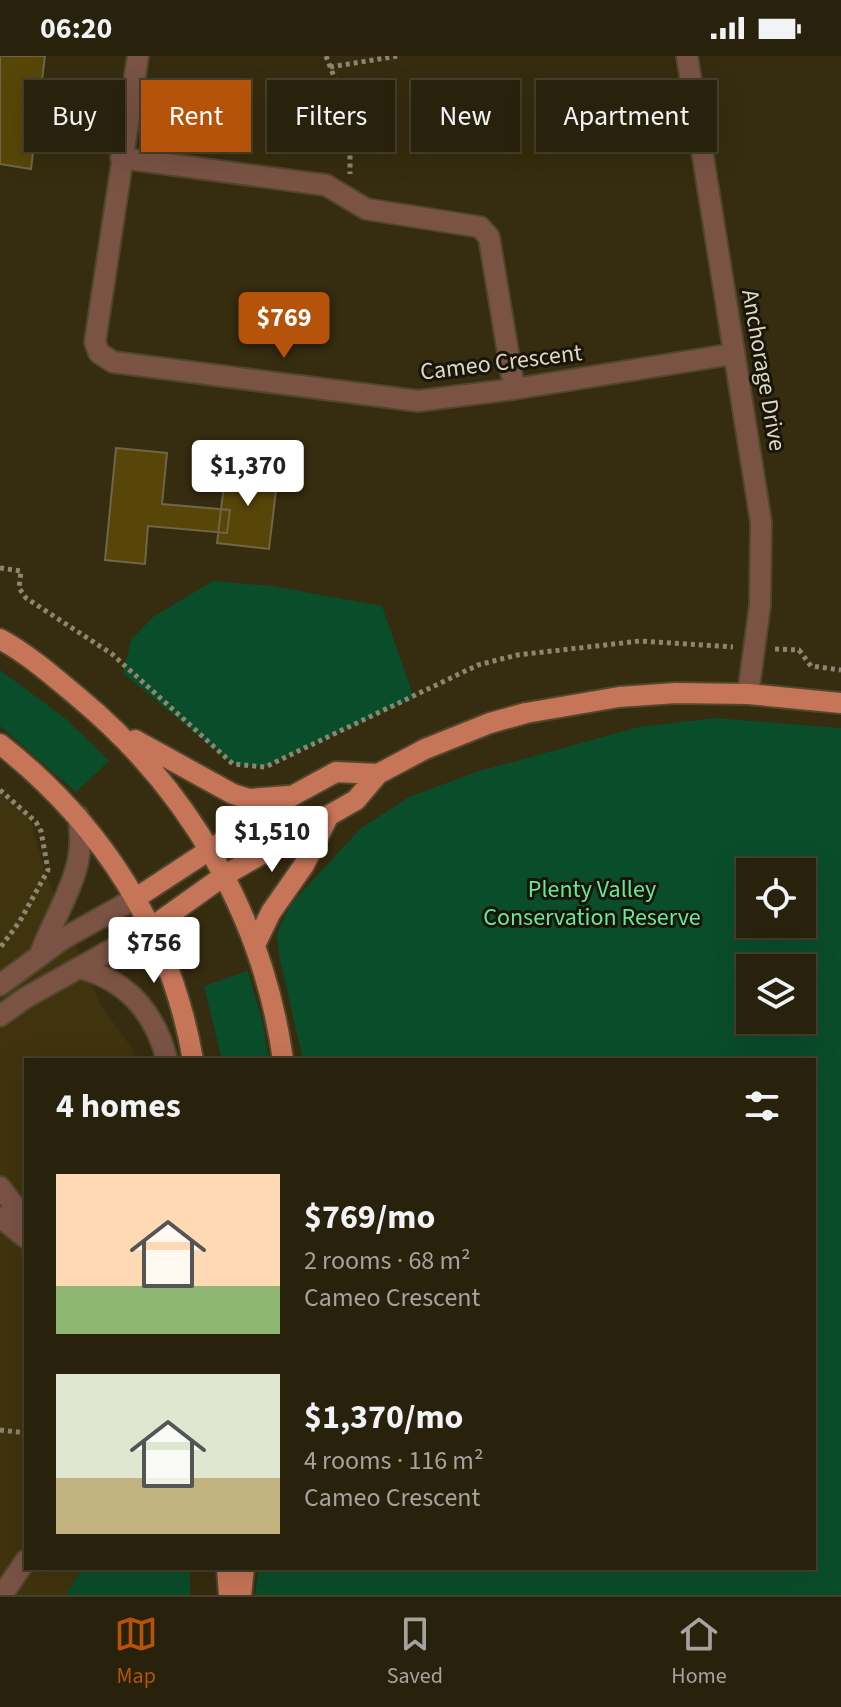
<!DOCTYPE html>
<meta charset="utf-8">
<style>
body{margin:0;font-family:"Source Sans 3",sans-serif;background:#302914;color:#f1f3f6;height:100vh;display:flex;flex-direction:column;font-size:30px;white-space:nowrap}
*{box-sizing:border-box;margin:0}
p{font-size:26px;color:#a5a39d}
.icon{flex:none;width:44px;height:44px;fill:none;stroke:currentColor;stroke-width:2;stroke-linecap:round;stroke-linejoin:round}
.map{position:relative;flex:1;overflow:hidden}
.sheet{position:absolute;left:24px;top:1002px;width:792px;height:512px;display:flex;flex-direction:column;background:#28210b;border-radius:0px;box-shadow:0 8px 32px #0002,0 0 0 2px #443e2c}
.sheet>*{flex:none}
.hud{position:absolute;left:24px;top:24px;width:794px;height:72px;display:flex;gap:16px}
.controls{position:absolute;left:736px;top:802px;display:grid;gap:16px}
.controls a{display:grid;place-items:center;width:80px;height:80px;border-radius:0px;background:#28210b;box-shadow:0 8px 32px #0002,0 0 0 2px #443e2c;font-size:40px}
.price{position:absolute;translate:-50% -68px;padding:0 18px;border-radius:8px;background:#fff;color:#222;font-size:26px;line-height:52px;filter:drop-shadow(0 2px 4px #0008)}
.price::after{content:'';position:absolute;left:50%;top:48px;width:24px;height:18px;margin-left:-12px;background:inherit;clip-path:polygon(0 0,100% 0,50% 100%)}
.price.selected{background:#b45309;color:#fff}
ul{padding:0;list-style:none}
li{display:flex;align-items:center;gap:24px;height:200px;padding:0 32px}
li span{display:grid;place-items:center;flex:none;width:224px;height:160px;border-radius:0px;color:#555}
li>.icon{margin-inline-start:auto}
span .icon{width:96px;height:96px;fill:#fffc;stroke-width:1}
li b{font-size:34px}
h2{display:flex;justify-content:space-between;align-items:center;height:96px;padding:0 32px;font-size:34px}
.pill{padding:0 28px;border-radius:0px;background:#28210b;box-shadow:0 8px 32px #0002,0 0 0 2px #443e2c;font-size:28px;line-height:72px}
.pill.selected{background:#b45309;color:#fff}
.status{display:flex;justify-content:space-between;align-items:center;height:56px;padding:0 40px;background:#28210b;direction:ltr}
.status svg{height:22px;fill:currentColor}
.tab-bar{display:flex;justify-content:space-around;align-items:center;height:112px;border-top:2px solid #443e2c;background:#28210b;font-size:22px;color:#a5a39d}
.tab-bar a{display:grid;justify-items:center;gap:4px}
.tab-bar .selected{color:#b45309}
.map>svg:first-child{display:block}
.built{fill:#40340e}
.green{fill:#0a4d2b;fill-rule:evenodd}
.building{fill:#584609;stroke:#6f6547;stroke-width:2}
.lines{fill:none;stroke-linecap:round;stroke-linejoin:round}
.minor-casing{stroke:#51472c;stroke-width:24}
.major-casing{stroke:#51472c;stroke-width:24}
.path{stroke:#8d856f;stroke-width:5;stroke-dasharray:4 4;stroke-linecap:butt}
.minor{stroke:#7a5345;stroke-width:20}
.major{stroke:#c67559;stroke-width:20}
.labels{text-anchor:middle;stroke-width:6;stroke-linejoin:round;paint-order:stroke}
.street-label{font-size:24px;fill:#ddd7c7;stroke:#191509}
.park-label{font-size:24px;fill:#67e99c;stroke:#191509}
</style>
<div class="status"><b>06:20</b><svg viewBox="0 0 49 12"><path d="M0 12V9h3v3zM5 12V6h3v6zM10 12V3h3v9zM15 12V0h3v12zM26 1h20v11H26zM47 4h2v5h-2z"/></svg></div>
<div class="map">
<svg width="841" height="1539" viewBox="0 0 841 1539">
<rect width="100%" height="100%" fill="#362c0f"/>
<!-- built -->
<path class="built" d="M0,734l30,26 14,54 58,137 32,44v9h-108v508h56l-16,27h-66z"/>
<!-- green -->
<path class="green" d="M213,525l59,5 110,20 32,92 -149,69 -32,-3 -110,-91 8,-33 22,-23z
M0,614l66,49 43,42 -33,31 -76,-66z
M715,662l126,10v867h-586l4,-27h555v-508h-511l-24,-105 -2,-23 14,-28 69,-75 49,-32 67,-25 163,-45zM802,816v52h-52v-52zM802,912v52h-52v-52z
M248,915l15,53 6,36h-47l-18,-74z
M82,1512h108v27h-124z"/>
<!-- building -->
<path class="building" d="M0,0h45l-14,113 -31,-5z
M116,392l51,5 -5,51 68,6 -3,23 -79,-7 -3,38 -40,-4z
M226,412l52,6 -9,75 -52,-6z"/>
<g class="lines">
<defs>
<path id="minor" d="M138,0l-43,286 4,11 14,9 305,39 96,-12 219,-35
M687,0l74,466 -1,83 -12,89
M121,102l205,27 40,24 114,18 9,10 25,152
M41,896c18,-48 48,-83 37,-136
M80,912c48,13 75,45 87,92
M0,929l64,-47 72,-40
M0,960l25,-18 127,-71
M0,1131l26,34
M0,1161l26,21
M2,1539l24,-35"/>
<path id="major" d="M0,583c28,15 54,38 78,58 111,92 185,219 205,363
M135,684l98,54 16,5 39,-3
M0,688c102,80 171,188 193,316
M136,842l156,-102 44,-24 42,2
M152,871l73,-52 131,-75 22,-26 47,-25 65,-26 36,-10 93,-16 57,-4 72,1 93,9
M255,889l16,-33 33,-47 23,-46
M227,1512l2,27
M241,1539l3,-27"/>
</defs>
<!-- minor casing -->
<use href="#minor" class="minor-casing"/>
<!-- major casing -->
<use href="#major" class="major-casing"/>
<!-- path -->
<path class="path" d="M326,0l24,62v56
M330,11l68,-11
M0,512l21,3 -2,17 7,10 86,56 121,110 32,3 213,-102 39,-10 123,-14 93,6
M775,593l24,1 12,16 30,4
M0,734l36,32 5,9 7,39 -28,51 -20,27
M0,1374l26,3"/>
<!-- minor -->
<use href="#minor" class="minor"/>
<!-- major -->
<use href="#major" class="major"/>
</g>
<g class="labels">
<!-- street labels -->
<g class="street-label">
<text transform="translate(501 306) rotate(-7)" y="8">Cameo Crescent</text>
<text transform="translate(764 314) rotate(80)" y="8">Anchorage Drive</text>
</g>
<!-- park labels -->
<g class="park-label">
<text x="592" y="841">Plenty Valley<tspan x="592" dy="28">Conservation Reserve</tspan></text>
</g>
</g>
</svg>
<div class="controls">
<a><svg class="icon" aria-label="locate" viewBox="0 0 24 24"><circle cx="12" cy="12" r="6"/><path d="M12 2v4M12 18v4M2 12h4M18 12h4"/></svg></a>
<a><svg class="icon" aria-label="layers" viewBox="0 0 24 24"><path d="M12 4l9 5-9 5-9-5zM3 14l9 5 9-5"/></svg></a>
</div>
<b class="price selected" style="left:284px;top:304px">$769</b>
<b class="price" style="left:248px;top:452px">$1,370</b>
<b class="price" style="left:272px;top:818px">$1,510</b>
<b class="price" style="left:154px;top:929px">$756</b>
<div class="hud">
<a class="pill">Buy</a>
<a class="pill selected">Rent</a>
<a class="pill">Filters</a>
<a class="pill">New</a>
<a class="pill">Apartment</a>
</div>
<section class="sheet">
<h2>4 homes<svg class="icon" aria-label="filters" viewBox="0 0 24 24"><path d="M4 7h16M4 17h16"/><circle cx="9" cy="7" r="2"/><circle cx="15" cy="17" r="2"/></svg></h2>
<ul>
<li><span style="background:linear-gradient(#ffd9b3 70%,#8fb573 0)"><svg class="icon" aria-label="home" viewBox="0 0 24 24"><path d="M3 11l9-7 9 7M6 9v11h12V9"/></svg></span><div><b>$769/mo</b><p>2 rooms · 68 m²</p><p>Cameo Crescent</p></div></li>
<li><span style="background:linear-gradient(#dfe7d0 65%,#c2b280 0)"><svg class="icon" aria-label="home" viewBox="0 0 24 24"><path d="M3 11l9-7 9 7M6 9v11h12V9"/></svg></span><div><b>$1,370/mo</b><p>4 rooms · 116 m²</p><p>Cameo Crescent</p></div></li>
</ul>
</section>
</div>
<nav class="tab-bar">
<a class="selected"><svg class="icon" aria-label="map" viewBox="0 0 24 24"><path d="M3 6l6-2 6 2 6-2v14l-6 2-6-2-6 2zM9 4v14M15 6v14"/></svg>Map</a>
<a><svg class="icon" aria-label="saved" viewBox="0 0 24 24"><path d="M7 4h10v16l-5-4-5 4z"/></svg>Saved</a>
<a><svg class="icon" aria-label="home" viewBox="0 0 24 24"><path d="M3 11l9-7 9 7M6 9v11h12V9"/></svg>Home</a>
</nav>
